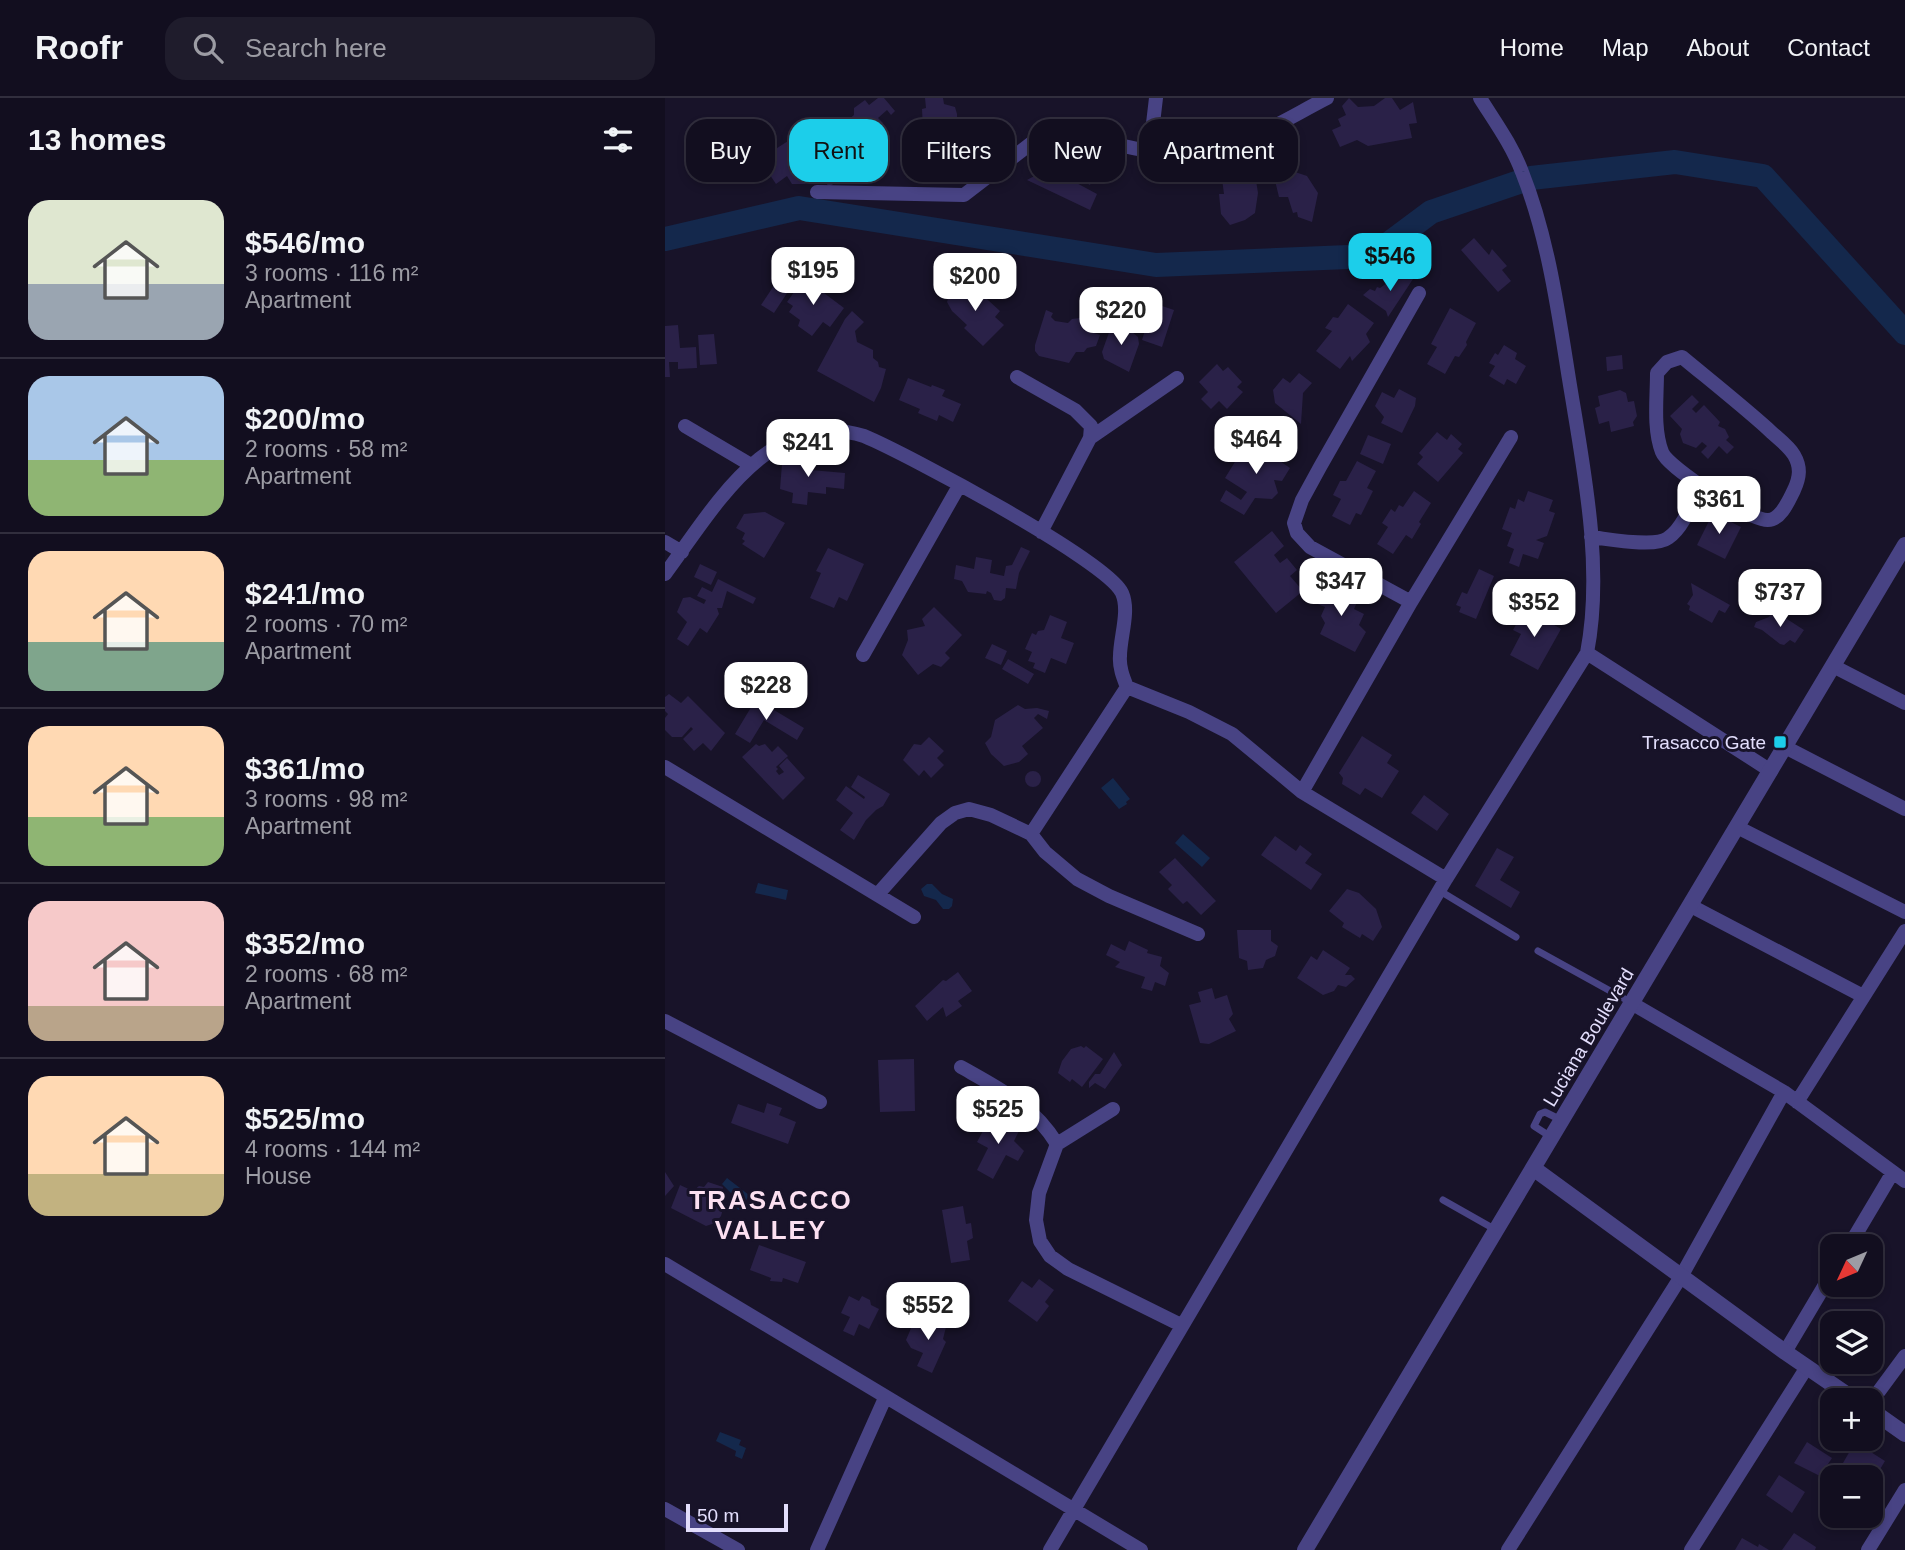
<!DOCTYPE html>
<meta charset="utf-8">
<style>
body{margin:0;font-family:Helvetica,sans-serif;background:#1f1c2c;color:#f1f3f6;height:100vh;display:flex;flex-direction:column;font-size:26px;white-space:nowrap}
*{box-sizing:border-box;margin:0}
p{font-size:23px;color:#9c9ca4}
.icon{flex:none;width:38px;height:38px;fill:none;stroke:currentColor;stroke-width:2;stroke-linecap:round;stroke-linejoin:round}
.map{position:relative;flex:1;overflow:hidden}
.side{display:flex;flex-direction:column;background:#120e1f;width:665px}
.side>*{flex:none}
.banner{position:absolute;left:21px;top:21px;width:665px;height:63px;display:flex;gap:14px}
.needle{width:46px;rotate:226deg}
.tools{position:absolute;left:1155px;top:1136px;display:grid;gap:14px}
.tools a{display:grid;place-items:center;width:63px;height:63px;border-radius:14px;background:#120e1f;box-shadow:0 4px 10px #0003,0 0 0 2px #312e3d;font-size:35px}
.scale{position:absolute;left:21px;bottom:18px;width:102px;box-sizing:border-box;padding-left:7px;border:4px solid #e3defc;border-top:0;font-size:19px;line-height:24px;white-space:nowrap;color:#e3defc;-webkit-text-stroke:5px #181329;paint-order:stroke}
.price{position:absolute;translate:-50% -60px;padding:0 16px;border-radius:14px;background:#fff;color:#222;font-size:23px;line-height:46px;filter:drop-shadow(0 2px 4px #0008)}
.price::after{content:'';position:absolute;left:50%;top:42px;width:21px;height:16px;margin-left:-10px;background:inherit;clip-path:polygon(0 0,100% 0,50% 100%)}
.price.on{background:#1cceea;color:#111}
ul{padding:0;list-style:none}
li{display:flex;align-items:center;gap:21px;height:175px;padding:0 28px}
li+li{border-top:2px solid #312e3d}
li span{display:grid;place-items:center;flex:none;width:196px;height:140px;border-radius:21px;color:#555}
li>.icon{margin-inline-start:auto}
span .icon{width:84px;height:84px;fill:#fffc;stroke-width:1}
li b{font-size:30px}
h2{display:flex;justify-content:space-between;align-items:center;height:84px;padding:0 28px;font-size:30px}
.pill{padding:0 24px;border-radius:21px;background:#120e1f;box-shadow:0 4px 10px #0003,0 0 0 2px #312e3d;font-size:24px;line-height:63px}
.pill.on{background:#1cceea;color:#111}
header{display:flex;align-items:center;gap:42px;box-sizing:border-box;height:98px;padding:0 35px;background:#120e1f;border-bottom:2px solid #312e3d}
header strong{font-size:33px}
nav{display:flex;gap:38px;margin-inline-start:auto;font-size:24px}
.search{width:490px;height:63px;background:#1f1c2c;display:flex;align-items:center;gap:18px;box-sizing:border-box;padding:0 24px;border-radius:21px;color:#9c9ca4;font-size:26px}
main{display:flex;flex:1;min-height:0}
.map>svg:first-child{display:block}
.water{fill:#14284c}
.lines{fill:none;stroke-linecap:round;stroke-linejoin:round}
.river{stroke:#14284c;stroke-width:24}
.building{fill:#2a2148}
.service{stroke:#484384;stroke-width:7}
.minor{stroke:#484384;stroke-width:14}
.tertiary{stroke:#484384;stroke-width:16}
.poi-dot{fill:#1cceea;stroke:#181329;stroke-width:2.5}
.labels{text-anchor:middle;stroke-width:6;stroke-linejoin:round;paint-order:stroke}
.poi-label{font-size:19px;fill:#e3defc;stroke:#181329;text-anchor:end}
.street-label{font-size:19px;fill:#e3defc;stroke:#181329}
.district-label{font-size:26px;font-weight:bold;letter-spacing:2px;fill:#fce0f1;stroke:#181329}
</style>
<header>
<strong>Roofr</strong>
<div class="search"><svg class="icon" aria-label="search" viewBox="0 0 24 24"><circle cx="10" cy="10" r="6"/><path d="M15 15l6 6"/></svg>Search here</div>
<nav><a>Home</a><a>Map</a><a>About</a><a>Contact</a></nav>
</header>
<main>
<section class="side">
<h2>13 homes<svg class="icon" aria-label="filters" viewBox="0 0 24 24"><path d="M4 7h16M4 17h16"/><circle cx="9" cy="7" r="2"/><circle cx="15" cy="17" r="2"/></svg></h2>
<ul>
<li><span style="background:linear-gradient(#dfe7d0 60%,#9aa5b1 0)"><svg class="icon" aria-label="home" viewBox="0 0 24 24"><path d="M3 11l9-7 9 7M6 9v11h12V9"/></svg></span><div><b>$546/mo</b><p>3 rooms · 116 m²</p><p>Apartment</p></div></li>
<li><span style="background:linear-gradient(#a9c7e8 60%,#8fb573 0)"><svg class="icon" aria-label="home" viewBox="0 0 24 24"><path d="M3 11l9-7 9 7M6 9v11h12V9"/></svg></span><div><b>$200/mo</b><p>2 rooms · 58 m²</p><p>Apartment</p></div></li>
<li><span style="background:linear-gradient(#ffd9b3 65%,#7fa58c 0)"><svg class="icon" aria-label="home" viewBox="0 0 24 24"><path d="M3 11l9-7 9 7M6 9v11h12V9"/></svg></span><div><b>$241/mo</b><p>2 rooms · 70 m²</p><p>Apartment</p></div></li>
<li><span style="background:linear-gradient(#ffd9b3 65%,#8fb573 0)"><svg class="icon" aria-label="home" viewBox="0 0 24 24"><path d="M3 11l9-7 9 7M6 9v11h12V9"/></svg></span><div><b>$361/mo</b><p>3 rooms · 98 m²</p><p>Apartment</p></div></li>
<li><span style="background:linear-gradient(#f6c9c9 75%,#b9a48a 0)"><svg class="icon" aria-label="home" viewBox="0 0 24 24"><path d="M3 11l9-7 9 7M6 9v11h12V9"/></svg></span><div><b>$352/mo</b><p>2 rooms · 68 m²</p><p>Apartment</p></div></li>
<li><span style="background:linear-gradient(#ffd9b3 70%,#c2b280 0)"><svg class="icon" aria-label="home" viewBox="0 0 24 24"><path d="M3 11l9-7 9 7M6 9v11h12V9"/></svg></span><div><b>$525/mo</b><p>4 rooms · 144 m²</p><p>House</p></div></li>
</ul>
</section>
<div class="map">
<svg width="1240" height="1452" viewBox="0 0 1240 1452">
<rect width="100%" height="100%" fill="#181329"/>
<!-- water -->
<path class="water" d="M448,680l17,21 -4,3 1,2 -8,5 -18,-21z
M518,736l27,24 -8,9 -27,-24z
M93,785l30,7 -2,10 -31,-7z
M262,786h5l10,10 11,5 -1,7 -3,3h-6l-7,-9 -12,-4 -3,-7z
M62,1080l22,17 -7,13 -3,2 -6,-4 1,-10 -12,-12z
M55,1334l21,8 -2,5 7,3 -4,11 -7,-3 1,-5 -20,-10z"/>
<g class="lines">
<!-- river -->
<path class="river" d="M0,141l134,-31 357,57 216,-9 59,-44 100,-34 144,-16 88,14 142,157"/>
</g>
<!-- building -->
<path class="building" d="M213,0h6l11,13 -4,4 -4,-5 -9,8 5,5 -11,9 -6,-7 -15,13 -10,-12 13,-11v-7l11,-8 4,5z
M260,0h18l1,6 11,3 2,7v8l-11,7 1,3 12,-1 1,15h-23l1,14 -11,1 -1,-14h-4l-1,-13h6v-5h-4l-1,-20 4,-1z
M684,0l9,9 16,-1 11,-8h7l8,12 13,-8 4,21 -8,1 3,14 -44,8 -11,-6 -17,7 -8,-17 9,-4 -3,-7 8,-4 -4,-9z
M149,20l7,10 3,-2 11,15 -10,7 1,2 6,-4 18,26 -21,15 -18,-25 -2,2 3,5 -1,7 -6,8h-13l-5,-8 -11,8 -10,-15 11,-8 -6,-9 17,-11 3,4 11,-8 -5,-7z
M431,52l8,4 -14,31 -7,-4z
M621,62l2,4h5l2,8 12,4 11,17 -6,29 -14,-5 -1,-5 -4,1 -5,-16h-9l-8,-33z
M375,64l16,9 2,-4 16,8 -3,5 26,14 -7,16 -63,-30 11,-6 -3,-5z
M590,76l3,19 -3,20 -10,7 -15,5 -9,-11 -2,-20h5l-2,-15z
M809,140l15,17 3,-6 15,17 -5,4 9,11 -13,11 -37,-42z
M307,166l14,8v7l-7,8 -11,-5 -2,-6z
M737,174l11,7 -25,38 -2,-6 -23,-16 7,-6 5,2 2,-4 3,1z
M114,180l12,9 -17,26 -13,-8z
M139,180l40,30 -14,19 -7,-5 -11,14 -14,-10 2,-6 -11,-8 4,-6 -6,-4z
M293,187h10l6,6 2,-2 24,22 -5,6 9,8 -21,21 -19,-18 3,-3 -15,-14 -5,-9 4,-11z
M482,203l27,9 -12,37 -20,-7 4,-13 -8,-2z
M683,206l26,19 -8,11 4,8 -18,19 -2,-5 -10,13 -24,-18 16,-20 -7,-3 8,-11 5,1z
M785,210l26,15 -10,19 1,3 -8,12 -4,-1 -10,18 -18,-10 10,-17 -6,-3z
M381,212l7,3 -2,4 4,4 13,2 4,-4 8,-1 5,12 15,5 -4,11 -9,2 -3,4h-8l-7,11 -30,-7 -4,-5v-6z
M187,213l12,11 -9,9 2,11 16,8v8l5,4 1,5 7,2 -5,19 -7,14 -57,-31 28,-52z
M447,226l20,8 6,5 1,7 -10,28 -25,-13 -2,-7z
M13,227l2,23 16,-1 1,21 -19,1v-7h-9l1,15h-5v-51z
M49,236l3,30 -17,1 -2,-30z
M839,247l13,8 -2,6 11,7 -10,18 -9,-5 -3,6 -15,-9 6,-10 -6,-3 6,-10 3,2z
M957,257l1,14 -16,2 -1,-14z
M552,266l6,7 5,-4 14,15 -5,5 6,5 -16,17 -8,-8 -8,8 -10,-10 7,-7 -9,-10z
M634,275l13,10 -9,10 -2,31 -26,-21 -2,-13 10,-12 7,5z
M243,280l23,9 1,-2 13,5 -3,6 19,8 -8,18 -14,-7 -2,6 -19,-8 2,-4 -21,-9z
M734,291l17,9 -1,8 -13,27 -21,-10 3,-6 -9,-11 7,-14 12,6z
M955,292l6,3 2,9 6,-1 3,15 -4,6 1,4 -23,6 -2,-11 -10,3 -4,-16 5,-2 -2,-10z
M1027,297l7,7 -7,7 4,4 8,-8 16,17 -2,4 7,3 4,8 -3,3 8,7 -7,7 -8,-8 -11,13 -7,-7 6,-6 -5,-4 -6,6 -13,-5 -3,-9 2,-5 -12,-13z
M772,334l10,8 4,-6 11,10 -4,5 5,4 -25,29 -21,-18 6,-7 -4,-4z
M703,337l23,9 -8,20 -23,-10z
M591,342l7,5 3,-5 16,11 -5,8 13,9 -8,13 -8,-1 4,13 -6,6 -17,-1 -11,17 -24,-14 6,-11 15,10 6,-8 -22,-14 13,-21 6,4z
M130,355l18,2 -2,15 34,3 -1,16 -18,-2v7l-18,-2 -1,13 -15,-2 1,-10 -13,-4 2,-25 12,1z
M692,363l19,10 -9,17 6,3 -12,24 -5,-2 -6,12 -18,-9 9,-17 -8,-4 7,-14h6z
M749,393l17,12 -12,19 2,2 -9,15 -6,-4 -13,19 -16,-10 11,-17 -6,-4 9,-14 4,3 4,-7 4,2z
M863,393l25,9 -4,11 6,2 -8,23 -11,4 8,3 -6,16 -15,-5 -4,13 -10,-4 5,-14 -7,-3 5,-13 -10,-4 8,-22 5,2 3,-10 6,3z
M100,414l20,11 -21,35 -22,-14 3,-3 -3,-2 3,-6 -9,-5 8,-14z
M1048,415l28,14 -16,32 -28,-14z
M607,433l12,15 -10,9 6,8 7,-5 10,12 -7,6 13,15 -27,22 -42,-51z
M356,449l9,4 -11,22 -3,16 -10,-1 -1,10 -4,3 -7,-1 -3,-7 -4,-2 -1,3 -18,-2 -6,-11 -8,-2 2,-14 18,4 2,-12 16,3 -2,13 14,3 2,-10 6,-1z
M163,450l36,16 -17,37 -8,-4 -5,11 -24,-10 11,-25 -5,-2z
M35,466l17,8 -6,13 -17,-8z
M814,471l15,7 -18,43 -17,-7 2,-5 -5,-2 6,-13 5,2z
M53,481l38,19 -3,6 -26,-13 -5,17h-5l2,6 -12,19 -7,-5 -12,18 -11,-7 10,-17 -10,-10 6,-14 7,-1 14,7 2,-4 -9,-4 5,-9 10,5z
M1026,485l39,22 -5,8 -6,-3 -7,13 -23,-13 1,-4 -3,-2 6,-9z
M659,486l34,16 -4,9 10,5 -5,11 7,7 -11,20 -35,-18 5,-11 -4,-7 4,-9 -10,-4z
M269,509l28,28 -17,18 5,5 -9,9 -8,-3 -15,11 -16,-20 6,-15 -1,-10 18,-4 -3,-7z
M860,510l36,21 -23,41 -28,-15 11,-21 -8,-4z
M1108,512l31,20 -9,13 -5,-3 -6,5 -4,-1 -18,-14 -8,-3 2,-5 13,-5z
M385,517l17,7 -6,16 13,5 -8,21 -15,-6 -6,15 -12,-5 2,-5 -7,-2 4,-9 -7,-3 7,-16 4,2 2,-4 6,-1z
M327,546l15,7 -6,14 -16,-7z
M343,561l26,15 -6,10 -26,-15z
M4,596l12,9 7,-7 37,37 -14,18 -8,-8 -9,8 -11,-12 10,-10 -2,-2 -9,10h-10l-7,-7v-12l3,-4 -3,-3v-14z
M91,601l48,29 -7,12 -33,-20 -14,23 -15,-9z
M353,607l7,4 12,-1 12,3 -2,8 -9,-5 -4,4 9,10 -21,18 6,8 -9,8 -15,4 -13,-12 -6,-11 6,-6 4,-17z
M697,638l30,19 -5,8 12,8 -17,27 -17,-10 -5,7 -18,-11 1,-6 -4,-5z
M264,639l15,14 -7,7 7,7 -13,13 -7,-8 -5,6 -16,-16 11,-16 7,1z
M91,646l3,2 6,-2 7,8 6,-6 10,10 -12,11 2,2 -2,2 3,4 5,-3 -5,-6 8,-8 18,20 -22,22 -41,-43z
M360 681a8 8 0 1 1 16 0a8 8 0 1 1-16 0Z
M193,677l32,19 -7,12 -7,4 -10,10 -12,20 -14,-10 13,-17 -17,-13 10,-14 18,13 1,-2 -14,-10z
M759,697l25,19 -12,17 -26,-18z
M610,738l21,15 4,-6 12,9 -7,9 17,11 -11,16 -50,-35z
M832,750l17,9 -14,23 20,12 -9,16 -36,-22z
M510,760l41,43 -15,14 -14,-14 -4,3 -15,-15 4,-4 -13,-13z
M682,791l12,4 17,16 6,18 -9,14 -11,-7 -2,4 -18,-11 2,-4 -15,-12z
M572,832h34v11l7,5 -3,10 -9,4 -3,8 -15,2 -1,-9 -8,-3z
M464,843l19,9 -1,3 15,4 -2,9 9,7 -4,13 -10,-4 -3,9 -11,-3 4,-11 -30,-10 5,-5 -14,-7 5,-11 14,7z
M658,852l27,18 -5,7h6l4,4 -9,8 -8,-2 -4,6 -11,4 -26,-17 14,-22 6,4z
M293,874l14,19 -14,10 4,5 -16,11 -3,-10 -16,14 -12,-15 28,-26 3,1z
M547,890l3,11 12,-4 6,19 -4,5 7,12 -27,13 -9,-1 -11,-38 12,-3 -3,-10z
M416,948l3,2 2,-2 17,13 -21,28 -10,-8 -2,3 -12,-9 4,-12 9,-12z
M449,954l8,13 -17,24 -10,-6 -6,5v-6l6,-8h5z
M249,961l1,52 -35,1 -2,-52z
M102,1005l15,5 -3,7 17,7 -8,22 -57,-21 7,-19 26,9z
M326,1018l28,15 -5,10 10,10 -6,10 -12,-6 -13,24 -16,-9 11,-22 -11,-6z
M0,1074l9,14 -9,10z
M43,1084l15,5 -4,16 5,2 -3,11 -6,7 -9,3 -35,-18 9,-23 13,6 6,-5 5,1z
M298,1108l3,18 5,-1 2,15 -6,3 3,19 -19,3 -9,-53z
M94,1147l47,17 -8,21 -15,-5 -1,4 -12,-1 1,-3 -21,-8z
M374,1181l15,11 -9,12 4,4 -12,16 -29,-21 14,-20 10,7z
M184,1198l10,5 3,-5 8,4 1,5 8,4 -10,20 -10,-5 -5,12 -11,-5 7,-14 -9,-4z
M262,1215l11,8 1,5 7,1 -3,12 3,3 -14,31 -15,-7 6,-13 -12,-5 -5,-8 6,-14 4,2z
M1163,1313l4,2v23l-14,-11z
M1142,1344l25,16 -12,18 -26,-13z
M1190,1344l30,19 -9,15 -2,-3 -2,4h-37z
M1114,1377l26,17 -13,21 -26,-18z
M1129,1435l22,14 -1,3h-33z
M1077,1440l16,9 1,-3 10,6h-34z"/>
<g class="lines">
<!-- service -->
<path class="service" d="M775,793l76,46
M873,853l94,52
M886,1039l-17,-11 6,-12 5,-2 16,8
M778,1102l53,30"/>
<!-- minor -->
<path class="minor" d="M485,51l6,-51
M152,94l147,3 78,-60 11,-4c40,6 89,23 129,23 52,0 100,-33 145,-56
M1017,259c29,24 58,47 86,72 8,8 20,16 26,26 7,12 6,22 0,35 -5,10 -13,30 -26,30 -17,1 -100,-52 -106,-68 -9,-23 -5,-54 -5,-79l10,-11z
M352,279l58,33 16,16 -1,12 -49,94
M20,328l66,39
M425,340l87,-60
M926,439c18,2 64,11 77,1 16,-11 24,-36 32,-53
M0,444l17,10
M0,476c48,-64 103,-167 199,-138 41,17 244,125 258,157 8,18 -2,44 -2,63 -1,11 3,21 7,31l62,25 43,22 70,58 144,87
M746,504l-101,-55 -13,-14 -3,-10 8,-23 18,-33 99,-174
M922,555l184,118
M198,557l96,-169
M1168,568l72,37
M1120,649l120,62
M0,669l249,150
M637,694l109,-190 100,-165
M1072,729l168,85
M366,736l96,-147
M213,796l63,-71 14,-10 14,-4 22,6 40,19 14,18 32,27 32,17 89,38
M1026,808l172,90
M968,906l151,88 121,89
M0,923l155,81
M296,969c39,22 72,38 96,77
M1132,1004l108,-171
M448,1011l-56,35 -18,49 -3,27 4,21 10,15 18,13 113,56
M1184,1148l44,-74
M0,1166l476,286
M1120,1254l47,-79
M1206,1304l34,-46
M0,1411l73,41
M152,1452l68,-152
M385,1452l396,-671 141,-226c17,-87 -4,-187 -18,-274 -11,-69 -21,-142 -47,-207 -10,-27 -27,-50 -42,-74
M843,1452l174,-275 102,-183
M1026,1452l116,-183
M1203,1452l37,-60"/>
<!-- tertiary -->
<path class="tertiary" d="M868,1070l252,184 70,48
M1206,1312l34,24
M640,1452l600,-1005"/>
</g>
<!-- markers -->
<rect class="poi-dot" x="1108" y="637" width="14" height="14" rx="3.5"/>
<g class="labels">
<!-- poi labels -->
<g class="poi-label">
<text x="1101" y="651">Trasacco Gate</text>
</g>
<!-- street labels -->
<g class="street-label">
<text transform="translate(923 939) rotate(-59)" y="7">Luciana Boulevard</text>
</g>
<!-- district labels -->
<g class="district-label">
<text x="106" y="1111">TRASACCO<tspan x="106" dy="30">VALLEY</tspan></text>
</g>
</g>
</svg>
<div class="tools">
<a><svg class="needle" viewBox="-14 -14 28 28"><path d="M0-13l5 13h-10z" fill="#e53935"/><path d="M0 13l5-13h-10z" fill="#9c9ca4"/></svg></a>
<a><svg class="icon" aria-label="layers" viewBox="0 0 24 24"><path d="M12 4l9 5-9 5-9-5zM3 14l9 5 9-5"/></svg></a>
<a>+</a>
<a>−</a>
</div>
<div class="scale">50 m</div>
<b class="price on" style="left:725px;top:195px">$546</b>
<b class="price" style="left:148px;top:209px">$195</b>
<b class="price" style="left:310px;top:215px">$200</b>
<b class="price" style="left:456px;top:249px">$220</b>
<b class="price" style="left:591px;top:378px">$464</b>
<b class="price" style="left:143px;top:381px">$241</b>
<b class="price" style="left:1054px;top:438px">$361</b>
<b class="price" style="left:676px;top:520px">$347</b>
<b class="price" style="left:1115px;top:531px">$737</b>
<b class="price" style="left:869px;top:541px">$352</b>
<b class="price" style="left:101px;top:624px">$228</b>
<b class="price" style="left:333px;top:1048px">$525</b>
<b class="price" style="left:263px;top:1244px">$552</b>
<div class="banner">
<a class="pill">Buy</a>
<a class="pill on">Rent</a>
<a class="pill">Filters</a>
<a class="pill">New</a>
<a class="pill">Apartment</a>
</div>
</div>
</main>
